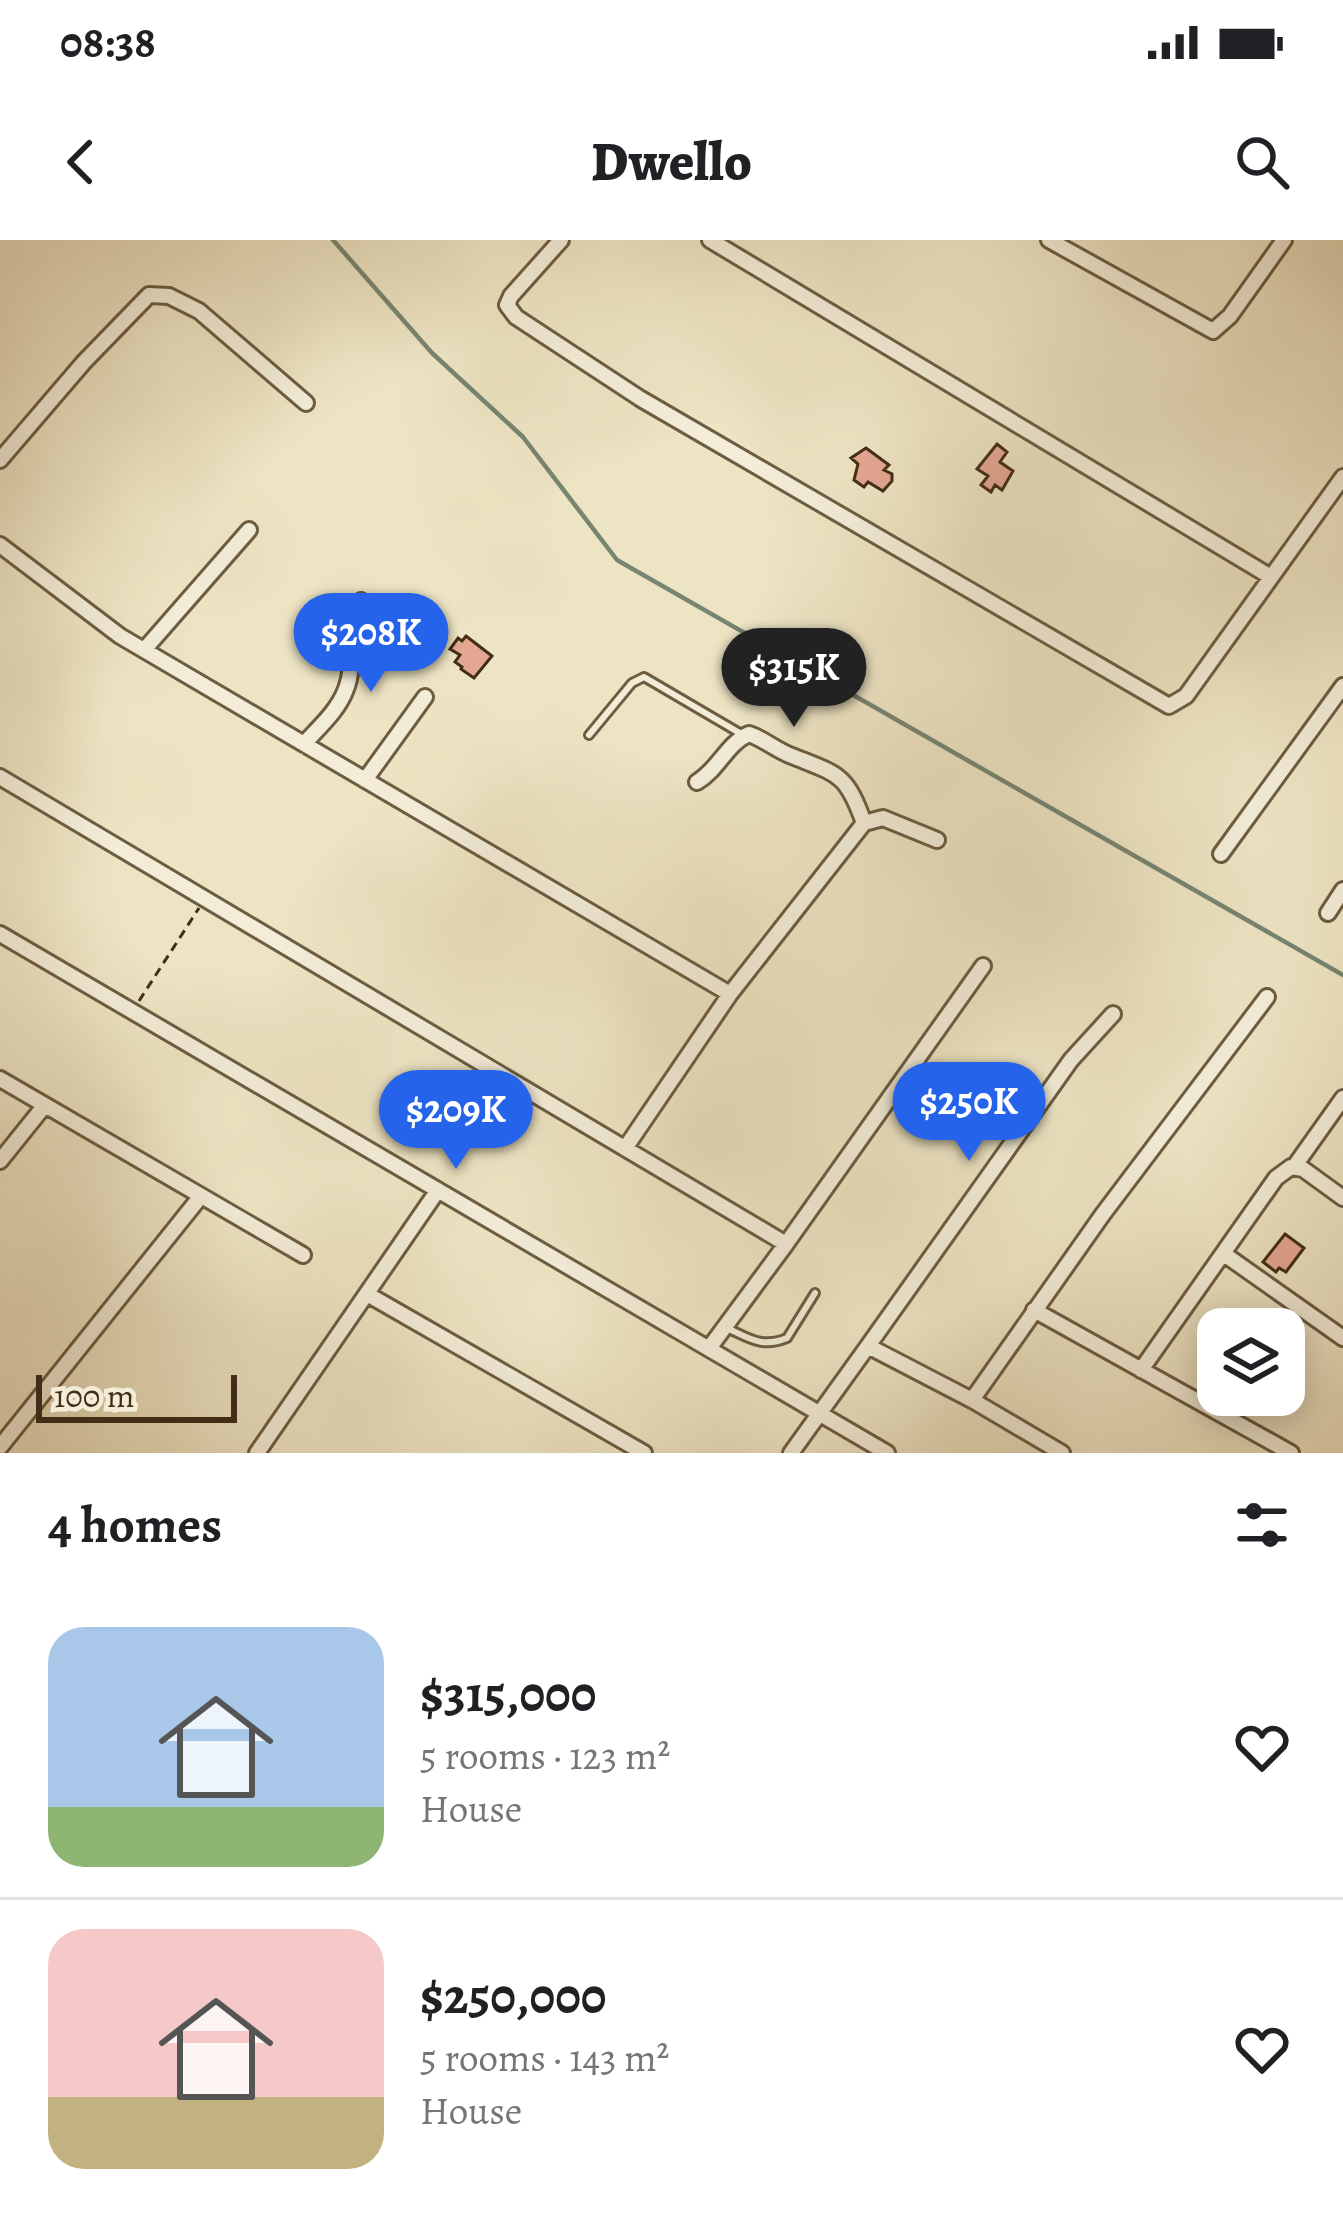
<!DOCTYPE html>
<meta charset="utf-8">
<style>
body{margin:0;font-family:Alegreya,serif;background:#f2f2f2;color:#202124;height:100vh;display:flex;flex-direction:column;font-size:45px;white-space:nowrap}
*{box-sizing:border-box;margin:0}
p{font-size:39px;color:#757577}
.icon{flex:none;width:66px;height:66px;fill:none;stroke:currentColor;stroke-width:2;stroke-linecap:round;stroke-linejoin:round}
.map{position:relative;height:1213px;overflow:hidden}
.side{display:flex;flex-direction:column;background:#fff;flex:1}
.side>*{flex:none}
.buttons{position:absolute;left:1197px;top:1068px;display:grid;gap:24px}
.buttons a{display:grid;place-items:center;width:108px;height:108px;border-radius:24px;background:#fff;box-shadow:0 6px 30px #0003;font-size:60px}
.scale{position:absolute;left:36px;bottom:30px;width:201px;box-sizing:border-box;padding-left:12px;border:6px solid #422e16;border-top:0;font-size:33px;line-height:42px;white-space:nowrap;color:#422e16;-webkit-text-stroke:9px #f3edd8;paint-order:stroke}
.price{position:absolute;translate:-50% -102px;padding:0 27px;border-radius:42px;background:#2563eb;color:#fff;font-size:39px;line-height:78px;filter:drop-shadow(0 3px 6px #0008)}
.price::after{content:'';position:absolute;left:50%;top:72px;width:36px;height:27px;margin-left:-18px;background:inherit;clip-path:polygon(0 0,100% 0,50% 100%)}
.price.current{background:#222;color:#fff}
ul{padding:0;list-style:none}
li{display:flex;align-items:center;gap:36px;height:300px;padding:0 48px}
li+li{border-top:3px solid #e0e0e0}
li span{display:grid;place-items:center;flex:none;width:336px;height:240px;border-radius:36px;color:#555}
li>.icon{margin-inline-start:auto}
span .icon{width:144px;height:144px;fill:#fffc;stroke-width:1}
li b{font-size:51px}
h2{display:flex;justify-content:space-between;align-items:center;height:144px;padding:0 48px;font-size:51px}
.status{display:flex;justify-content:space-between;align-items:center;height:84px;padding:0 60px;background:#fff;direction:ltr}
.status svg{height:33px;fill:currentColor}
header{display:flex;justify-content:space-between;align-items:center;height:156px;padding:0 48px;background:#fff;font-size:54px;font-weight:800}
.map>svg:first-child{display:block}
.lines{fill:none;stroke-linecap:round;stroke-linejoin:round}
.stream{stroke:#778571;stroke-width:4.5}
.building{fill:#e4a792;stroke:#422e16;stroke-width:3}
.service-casing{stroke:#6d5c41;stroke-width:12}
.minor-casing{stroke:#6d5c41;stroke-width:20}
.path{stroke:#422e16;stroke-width:3;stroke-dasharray:9 6;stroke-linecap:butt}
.service{stroke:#f3edd8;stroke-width:6}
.minor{stroke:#f3edd8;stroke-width:14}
</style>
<div class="status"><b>08:38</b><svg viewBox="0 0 49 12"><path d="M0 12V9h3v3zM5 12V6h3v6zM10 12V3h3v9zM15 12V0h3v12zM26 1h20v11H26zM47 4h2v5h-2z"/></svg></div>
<header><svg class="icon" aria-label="back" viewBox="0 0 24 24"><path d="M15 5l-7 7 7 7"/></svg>Dwello<svg class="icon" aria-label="search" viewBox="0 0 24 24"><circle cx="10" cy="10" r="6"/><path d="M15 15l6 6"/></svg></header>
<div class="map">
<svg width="1343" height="1213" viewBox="0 0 1343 1213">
<rect width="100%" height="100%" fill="#ede4c3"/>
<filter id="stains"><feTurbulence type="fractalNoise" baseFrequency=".00167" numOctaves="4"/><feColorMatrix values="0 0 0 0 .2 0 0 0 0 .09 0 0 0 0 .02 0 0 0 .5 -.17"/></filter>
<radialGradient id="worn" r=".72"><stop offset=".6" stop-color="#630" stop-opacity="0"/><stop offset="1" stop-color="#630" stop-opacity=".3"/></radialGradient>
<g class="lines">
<!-- stream -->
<path class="stream" d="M333,0l99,113 91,84 94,123 726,415"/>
</g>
<!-- building -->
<path class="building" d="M997,204l10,8 -7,10 13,9 -11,19 -7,-5 -4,7 -10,-7 7,-9 -11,-7z
M866,208l23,17 -5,5 8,4v7l-9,10 -15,-9 -4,5 -10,-7 4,-16 -7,-6z
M466,396l26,20 -18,22 -13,-9 1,-2 -7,-5 5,-7 -10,-6 8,-11 4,3z
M1285,994l19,14 -18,24 -7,-4 -3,4 -13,-10z"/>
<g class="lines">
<defs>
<path id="service" d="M589,495l43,-52 12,-6 99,58
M729,1089c21,10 34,19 58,9l28,-45"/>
<path id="minor" d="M561,0l-50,56 -4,9 9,12 125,82 528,307 17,-10 157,-219
M710,0l561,337
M1049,0l164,91 17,-15 54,-76
M0,220l84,-98 65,-67 20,1 30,15 107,92
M0,305l120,91 610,358 -104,153
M144,410l105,-120
M304,504c15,-17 34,-33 42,-55 11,-28 -1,-61 15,-88
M0,537l786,467 -76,103
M365,540l60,-83
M697,542c22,-13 30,-39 52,-48 15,5 27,16 43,22 47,19 54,17 72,67
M1221,614l122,-168
M1328,673l15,-23
M0,694l887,519
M730,754l134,-171 19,-5 54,22
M0,839l303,176
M0,921l45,-56
M1294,927l49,-69
M786,1004l197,-278
M1224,1014l119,84
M367,1054l277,159
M1034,1070l257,143
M868,1106l203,-286 42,-46
M1141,1130l135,-192 15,-11 12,2 40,29
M972,1160l90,53
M0,1207l201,-251
M257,1213l181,-263
M791,1213l77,-107 104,54 131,-186 164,-217"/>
</defs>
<!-- service casing -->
<use href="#service" class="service-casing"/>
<!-- minor casing -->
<use href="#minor" class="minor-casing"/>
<!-- path -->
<path class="path" d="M139,761l60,-93"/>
<!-- service -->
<use href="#service" class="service"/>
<!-- minor -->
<use href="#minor" class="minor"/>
</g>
<rect width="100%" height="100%" filter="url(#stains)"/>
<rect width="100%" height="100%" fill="url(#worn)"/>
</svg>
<div class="buttons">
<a><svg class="icon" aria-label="layers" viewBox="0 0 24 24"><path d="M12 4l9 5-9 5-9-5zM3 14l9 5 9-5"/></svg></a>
</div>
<div class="scale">100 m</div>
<b class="price" style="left:371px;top:455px">$208K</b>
<b class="price current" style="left:794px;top:490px">$315K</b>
<b class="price" style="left:969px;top:924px">$250K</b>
<b class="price" style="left:456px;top:932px">$209K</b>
</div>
<section class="side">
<h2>4 homes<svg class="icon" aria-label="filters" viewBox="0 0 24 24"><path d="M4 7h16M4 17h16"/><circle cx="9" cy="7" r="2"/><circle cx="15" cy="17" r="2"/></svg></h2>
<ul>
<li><span style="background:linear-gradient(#a9c7e8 75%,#8fb573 0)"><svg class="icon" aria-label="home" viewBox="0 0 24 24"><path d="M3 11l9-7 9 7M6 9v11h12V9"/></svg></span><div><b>$315,000</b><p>5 rooms · 123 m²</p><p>House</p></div><svg class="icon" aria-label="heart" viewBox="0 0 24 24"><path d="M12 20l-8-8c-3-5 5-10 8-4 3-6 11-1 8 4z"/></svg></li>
<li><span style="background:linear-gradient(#f6c9c9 70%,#c2b280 0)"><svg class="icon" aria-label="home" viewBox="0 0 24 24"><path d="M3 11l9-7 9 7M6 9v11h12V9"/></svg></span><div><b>$250,000</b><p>5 rooms · 143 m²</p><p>House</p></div><svg class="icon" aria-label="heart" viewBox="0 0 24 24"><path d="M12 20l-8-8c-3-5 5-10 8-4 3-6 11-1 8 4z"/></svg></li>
</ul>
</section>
